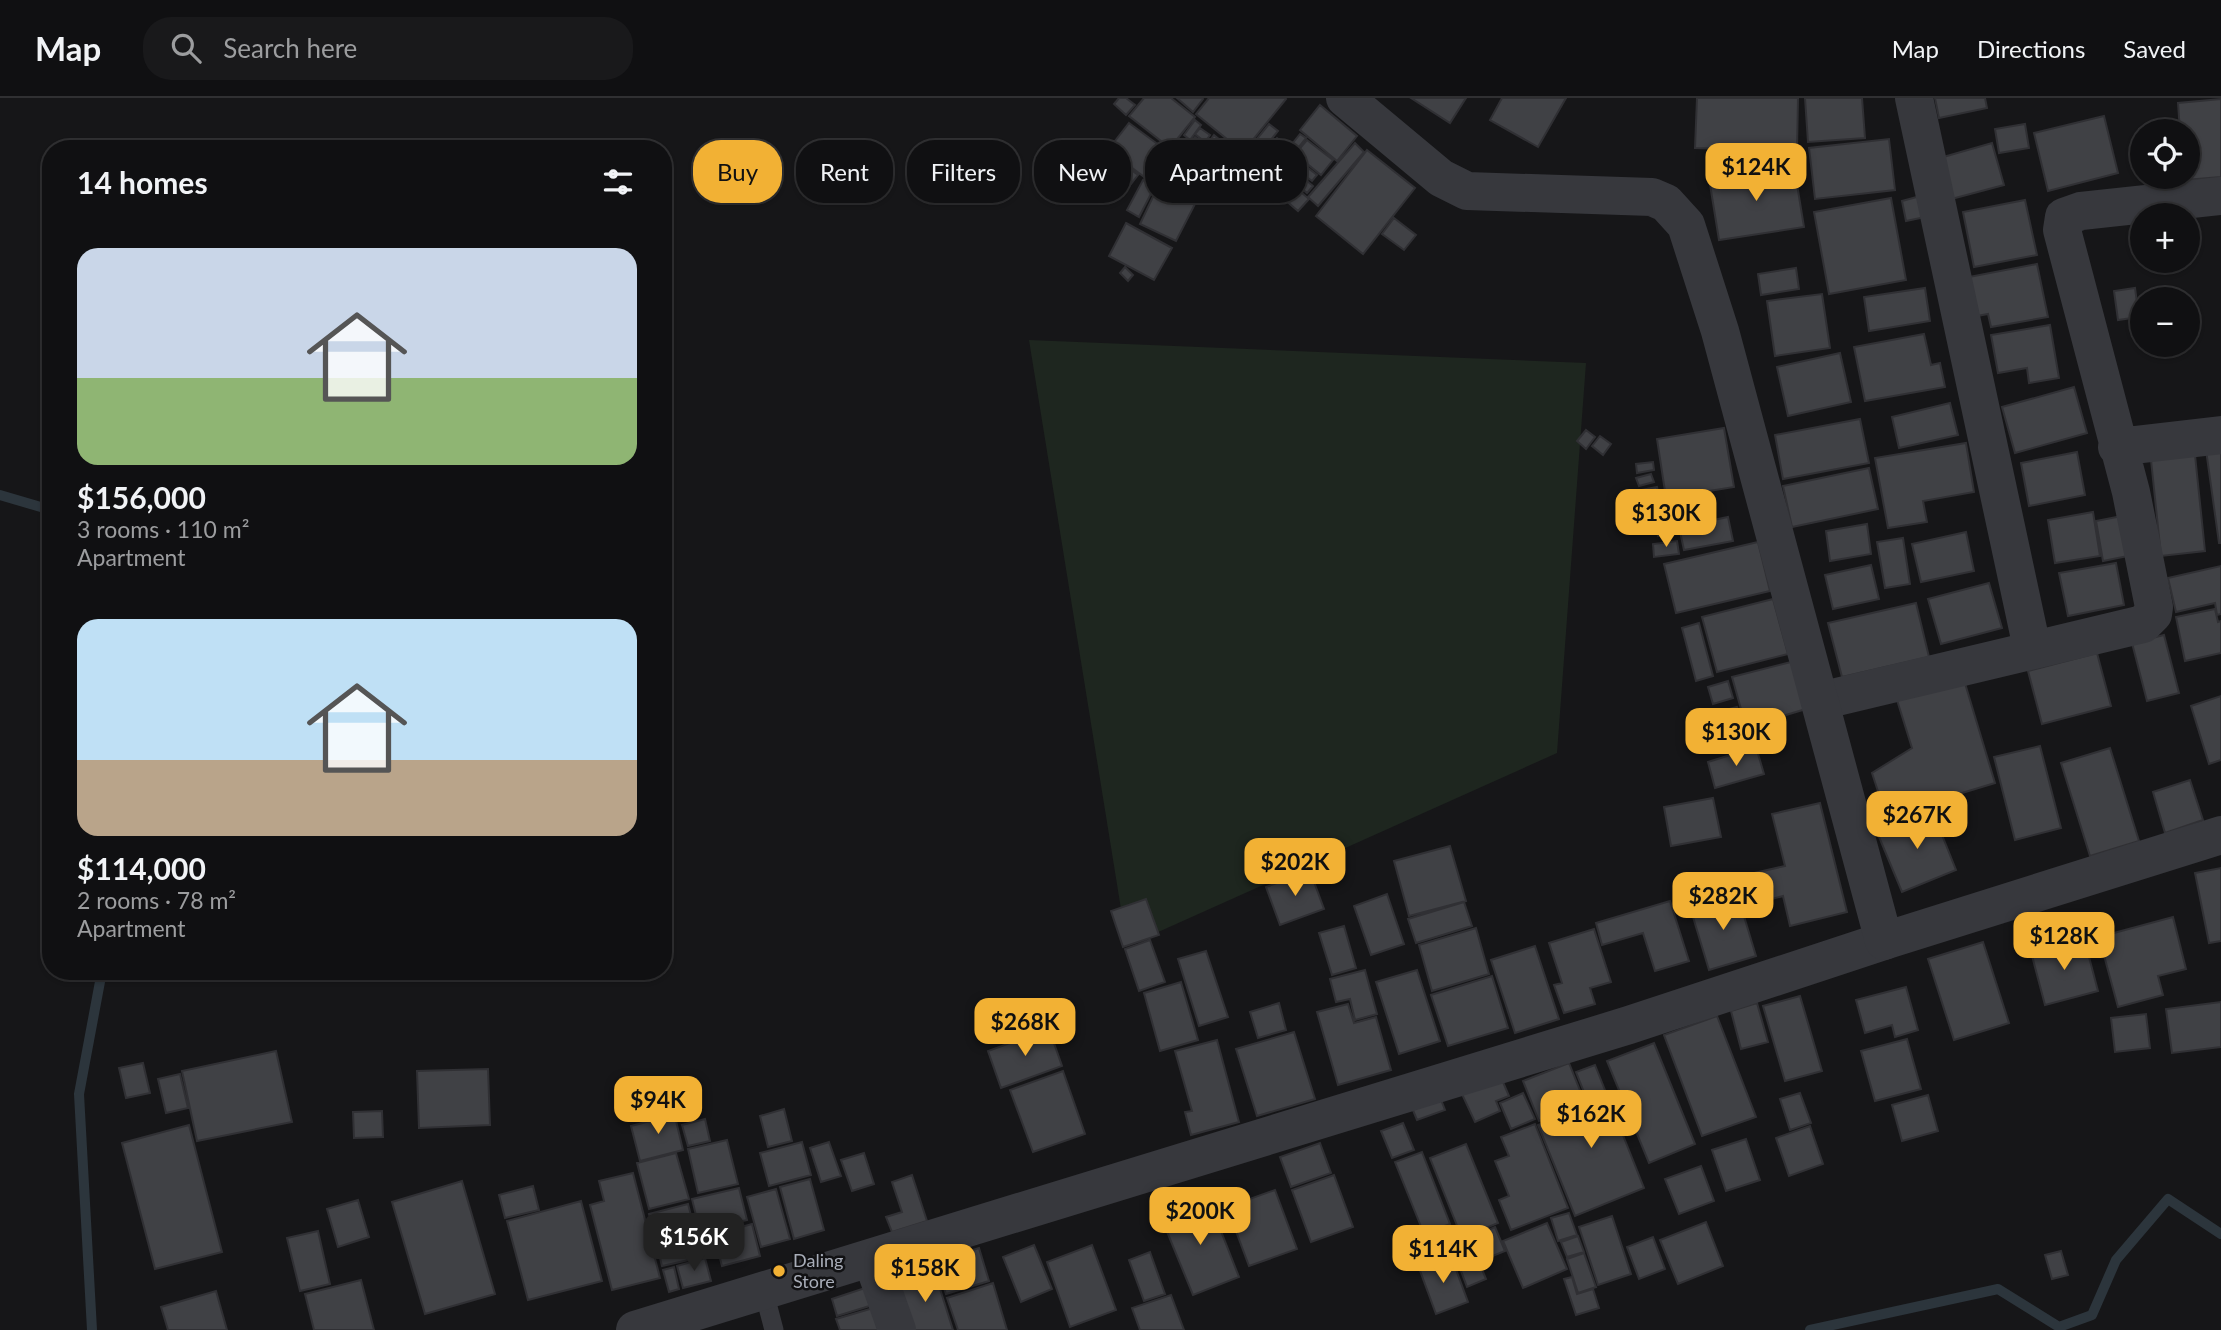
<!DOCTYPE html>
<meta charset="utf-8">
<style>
body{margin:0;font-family:Lato,sans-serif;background:#19191b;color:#f1f3f6;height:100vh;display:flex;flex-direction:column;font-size:26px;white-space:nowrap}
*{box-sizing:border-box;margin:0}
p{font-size:23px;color:#9c9d9f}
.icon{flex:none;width:38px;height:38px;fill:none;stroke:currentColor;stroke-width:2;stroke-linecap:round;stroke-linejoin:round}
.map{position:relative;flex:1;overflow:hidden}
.sheet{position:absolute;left:42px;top:42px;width:630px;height:840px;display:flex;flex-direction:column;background:#101012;border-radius:28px;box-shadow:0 2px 5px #0004,0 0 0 2px #303032}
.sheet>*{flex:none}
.top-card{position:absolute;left:693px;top:42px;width:665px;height:63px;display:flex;gap:14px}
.fabs{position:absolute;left:2130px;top:21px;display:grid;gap:14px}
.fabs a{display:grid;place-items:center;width:70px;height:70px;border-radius:50%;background:#101012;box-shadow:0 2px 5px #0004,0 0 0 2px #303032;font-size:35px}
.price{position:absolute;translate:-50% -60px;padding:0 16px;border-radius:14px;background:#f2b134;color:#111;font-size:23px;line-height:46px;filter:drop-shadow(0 2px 4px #0008)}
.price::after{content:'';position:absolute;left:50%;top:42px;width:21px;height:16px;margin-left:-10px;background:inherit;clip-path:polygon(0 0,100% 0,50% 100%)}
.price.on{background:#222;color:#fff}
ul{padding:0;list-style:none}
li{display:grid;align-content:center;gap:14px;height:371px;padding:0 35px}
li span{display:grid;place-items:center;height:217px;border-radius:21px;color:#555}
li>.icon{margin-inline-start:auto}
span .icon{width:126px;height:126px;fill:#fffc;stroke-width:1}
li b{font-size:30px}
h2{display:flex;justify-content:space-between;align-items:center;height:84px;padding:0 35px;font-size:30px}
.chip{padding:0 24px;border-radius:28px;background:#101012;box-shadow:0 2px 5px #0004,0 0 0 2px #303032;font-size:24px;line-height:63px}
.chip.on{background:#f2b134;color:#111}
header{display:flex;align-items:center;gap:42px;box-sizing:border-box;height:98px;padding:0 35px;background:#101012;border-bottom:2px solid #303032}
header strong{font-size:33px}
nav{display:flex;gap:38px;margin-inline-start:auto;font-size:24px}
.search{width:490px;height:63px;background:#19191b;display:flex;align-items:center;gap:18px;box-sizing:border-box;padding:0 24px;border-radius:28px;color:#9c9d9f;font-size:26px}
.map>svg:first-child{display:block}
.green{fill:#1e261f}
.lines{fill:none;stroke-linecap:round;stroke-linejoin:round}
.stream{stroke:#2c353c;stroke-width:10}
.building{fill:#404145;stroke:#303034;stroke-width:2}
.service{stroke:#37383d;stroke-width:19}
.minor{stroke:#37383d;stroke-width:38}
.tertiary{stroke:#37383d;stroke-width:38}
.poi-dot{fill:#f2b134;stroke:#111113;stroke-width:2.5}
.labels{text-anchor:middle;stroke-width:5;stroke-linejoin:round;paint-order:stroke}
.poi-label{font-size:18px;fill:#a8adb8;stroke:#111113;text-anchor:start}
</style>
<header>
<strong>Map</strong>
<div class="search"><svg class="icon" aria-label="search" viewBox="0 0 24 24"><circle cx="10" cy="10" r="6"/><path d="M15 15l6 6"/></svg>Search here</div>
<nav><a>Map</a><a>Directions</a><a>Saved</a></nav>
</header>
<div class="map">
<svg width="2221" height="1232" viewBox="0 0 2221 1232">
<rect width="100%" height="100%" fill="#161618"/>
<!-- green -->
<path class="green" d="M1029,242l557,23 -29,390 -430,193z"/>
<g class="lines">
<!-- stream -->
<path class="stream" d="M0,397l51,15
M92,1232l-13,-236 23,-123
M1810,1232l188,-41 61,38 33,-12 24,-55 52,-61 53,35"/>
</g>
<!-- building -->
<path class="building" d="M1119,0h7l9,7 -9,10 -12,-11z
M1144,0h27l24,19 -25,31 -41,-32z
M1177,0h25l1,1 -10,13z
M1209,0h76l1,1 -43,53 -47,-38z
M1411,0h55l-16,25z
M1502,0h64l-28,49 -48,-27z
M1697,0h101l-1,53 -102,-3z
M1805,0h57l3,40 -57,4z
M1935,0h50l2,10 -48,10z
M2221,1v78l-36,3 3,-49h-8l-2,-28z
M1320,7l37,31 -20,25 -37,-31z
M2104,18l14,57 -70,18 -14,-58z
M1195,22l6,5 -11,15 -6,-5z
M1129,25l42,31 -20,28 -43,-32z
M1269,26l9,7 -13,16 -9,-7z
M2025,26l4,24 -30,5 -4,-24z
M2174,28v5h-32v35l-3,-37z
M1200,30l10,7 -5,7 -10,-8z
M1300,36l6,4 -16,20 -6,-4z
M1214,37l7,6 -9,12 -7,-6z
M1195,39l9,7 -5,8 -10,-8z
M1277,40l10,7 -5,7 -10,-8z
M1889,41l6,51 -80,9 -6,-51z
M1307,42l26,20 -12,15 -26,-21z
M1254,44l9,6 -5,5 -8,-6z
M1188,45l35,28 -6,7 -35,-28z
M1223,45l8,5 -7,9 -7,-6z
M1355,45l9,9 -46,54 -10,-9z
M1992,45l12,42 -60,16 -11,-41z
M1271,48l16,13 -11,14 -16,-13z
M1247,50l12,9 -10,12 -11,-9z
M1234,51l6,5 -5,6 -6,-5z
M1367,52l48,38 -52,66 -47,-38z
M1180,55l22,16 -10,12 -21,-16z
M1216,55l5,5 -4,5 -6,-6z
M1112,57l26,20 -18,23 -26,-20z
M1293,58l24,19 -5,6 -24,-18z
M1226,59l8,6 -5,7 -9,-6z
M1237,65l11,8 -6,7 -11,-8z
M1287,66l26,22 -6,7 -26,-22z
M1794,68l10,61 -85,13 -10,-62z
M1169,69l31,20 -7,11 -31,-20z
M1280,76l29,25 -11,12 -29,-25z
M2143,79h36v1l-36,3z
M1143,82l12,6 -16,31 -12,-7z
M1159,86l37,18 -20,39 -36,-17z
M1924,97l6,21 -24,5 -4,-20z
M1891,100l15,82 -77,14 -15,-82z
M2025,102l12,55 -63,12 -11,-55z
M1394,120l22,17 -12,15 -22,-16z
M1126,125l46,25 -18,32 -45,-24z
M2037,166l11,53 -57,10 -3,-13 -11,2 -8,-39z
M1125,169l8,8 -5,6 -8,-8z
M1796,170l3,21 -38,6 -3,-21z
M1925,190l5,33 -61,10 -5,-34z
M2135,190l4,29 -21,3 -4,-29z
M1822,196l8,54 -55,8 -8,-55z
M2050,227l9,53 -30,5 -2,-15 -29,5 -7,-38z
M1924,236l7,31 9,-2 5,24 -80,14 -11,-54z
M1840,255l11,49 -63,14 -11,-49z
M2074,289l13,46 -72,20 -13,-46z
M1950,305l8,32 -59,13 -7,-31z
M1860,321l9,44 -86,16 -8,-44z
M1724,330l10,59 -68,11 -9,-59z
M1586,332l9,7 -9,12 -9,-8z
M1600,338l11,8 -8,11 -11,-9z
M1966,345l8,49 -51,9 4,21 -39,6 -13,-70z
M2221,350v95h-2l-13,-93z
M2077,354l8,43 -56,11 -8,-43z
M2195,357l10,96 -44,5 -10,-96z
M1653,364l1,8 -17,3 -1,-9z
M1869,370l9,41 -86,18 -9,-41z
M1651,376l3,8 -15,4 -3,-8z
M1657,389l3,15 -16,3 -3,-15z
M1667,411l7,23 -16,4 -6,-22z
M2093,414l7,44 -45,7 -7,-43z
M2122,418l6,40 -25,5 -7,-40z
M1728,419l5,24 -49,9 -5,-23z
M1867,426l4,30 -41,7 -4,-30z
M1966,434l8,39 -53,11 -9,-38z
M1903,440l7,46 -25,4 -8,-46z
M1677,443l2,13 -25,3 -1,-13z
M1758,444l12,49 -94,22 -12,-49z
M2116,465l8,42 -56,11 -9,-43z
M1871,467l8,34 -46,10 -8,-34z
M2221,468v48l-4,1 -2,-12 -39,9 -8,-34z
M1989,485l13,45 -61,16 -13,-45z
M1773,501l15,55 -71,18 -15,-55z
M1916,505l13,54 -87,20 -14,-54z
M2215,511l3,13 3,-1v32l-36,8 -9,-44z
M1699,525l14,53 -17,5 -14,-53z
M2164,537l15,58 -32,8 -15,-58z
M2097,555l14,53 -69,18 -14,-53z
M1795,563l11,48 -60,18 -14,-50z
M1964,582l31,103 -109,33 -14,-43 40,-25 -15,-48z
M1728,583l5,17 -20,6 -5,-17z
M2221,598v64l-12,4 -18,-58z
M1737,609l6,19 -20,6 -5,-20z
M2040,648l21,82 -46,12 -21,-83z
M1756,649l8,27 -49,14 -7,-26z
M2110,650l29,93 -49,15 -29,-93z
M2190,682l13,40 -38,13 -12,-41z
M1713,700l8,39 -50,9 -7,-39z
M1820,705l27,109 -57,14 -7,-30 -22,6 -7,-29 31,-7 -13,-52z
M1932,712l24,60 -54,22 -25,-60z
M1450,748l16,55 -57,15 -15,-55z
M2221,770v73l-12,2 -14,-70z
M1310,773l14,38 -44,16 -14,-38z
M1737,795l19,63 -47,14 -19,-63z
M1387,796l17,50 -33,11 -17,-49z
M1146,801l13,36 -36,12 -12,-36z
M1670,803l19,60 -34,10 -12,-38 -41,12 -6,-22z
M1464,804l8,24 -56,17 -8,-24z
M2173,819l13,52 -28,7 5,19 -45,12 -19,-70z
M1344,828l12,42 -24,7 -13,-42z
M1476,830l13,46 -57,17 -13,-46z
M1594,831l17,53 -21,6 5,16 -31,9 -10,-28 8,-2 -13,-40z
M2084,840l14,53 -53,14 -14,-53z
M1150,842l15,42 -26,9 -14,-42z
M1983,844l26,81 -55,17 -26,-81z
M1535,848l24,73 -44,14 -24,-73z
M1206,853l22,66 -29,9 -21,-67z
M1365,872l12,44 -22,6 -5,-21 -14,3 -6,-23z
M1417,872l23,71 -41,13 -23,-72z
M1492,878l16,52 -60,18 -17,-51z
M1181,884l17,58 -38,11 -16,-58z
M1906,889l12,43 -23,7 -3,-12 -27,8 -9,-33z
M1800,898l22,75 -37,10 -22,-75z
M2221,904v45l-49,6 -6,-44z
M1279,905l7,27 -28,8 -8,-26z
M1757,905l11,39 -27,7 -10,-38z
M1348,906l6,19 22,-6 15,53 -53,15 -21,-73z
M2146,916l4,34 -35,4 -4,-34z
M1717,918l39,101 -54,19 -38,-101z
M1049,931l13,37 -61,22 -13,-37z
M1294,934l21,67 -58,17 -21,-67z
M1907,941l14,50 -46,12 -14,-50z
M1217,942l22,82 -48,13 -6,-23 7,-1 -17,-60z
M1654,945l41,101 -46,19 -42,-102z
M276,953l16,71 -95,19 -15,-70z
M143,965l7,30 -24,5 -7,-30z
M1569,965l16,40 -46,18 -16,-40z
M1595,967l49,123 -69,28 -37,-91 51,-20 -13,-33z
M488,971l2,56 -71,3 -2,-57z
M1063,973l22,63 -52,18 -23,-62z
M180,976l8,34 -22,5 -8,-34z
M1500,977l9,21 -13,5 4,10 -25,11 -14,-30z
M1436,989l9,23 -28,10 -9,-22z
M1523,995l12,26 -24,10 -11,-26z
M1800,995l11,30 -21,7 -10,-31z
M1928,997l10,36 -36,10 -10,-36z
M673,1010l10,42 -43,11 -9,-35 27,-7 -2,-7z
M784,1011l8,32 -24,6 -8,-31z
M382,1013l1,26 -29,1 -1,-26z
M705,1021l5,22 -22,5 -6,-21z
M1403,1025l11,27 -22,8 -11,-27z
M1535,1026l33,84 -57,22 -12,-30 10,-4 -14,-35 14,-5 -8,-19z
M189,1027l33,127 -67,17 -33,-126z
M1810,1028l13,38 -34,12 -13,-38z
M1746,1041l14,41 -34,11 -14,-41z
M727,1042l11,44 -40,9 -10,-44z
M802,1044l9,33 -42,11 -9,-33z
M829,1044l12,34 -20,6 -11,-34z
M1320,1045l11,30 -40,14 -11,-30z
M1466,1046l32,79 -36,15 -32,-80z
M1422,1054l28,72 -26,10 -29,-72z
M676,1055l13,46 -40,10 -12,-46z
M864,1055l10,31 -22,7 -11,-31z
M1701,1068l13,35 -35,13 -14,-35z
M633,1075l27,105 -48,12 -22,-85 14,-4 -5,-20z
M912,1077l15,46 -35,11 -6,-15 16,-5 -10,-30z
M1334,1077l19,52 -42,15 -19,-52z
M810,1081l14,51 -30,9 -14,-52z
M462,1083l33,113 -70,20 -33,-112z
M533,1088l6,24 -34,8 -6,-23z
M739,1090l8,32 -21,5 4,16 -26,7 -12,-49z
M776,1091l14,50 -29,8 -14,-50z
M1275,1092l22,59 -48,17 -22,-59z
M1208,1100l31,79 -46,18 -32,-78z
M358,1102l11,37 -31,10 -11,-38z
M581,1103l21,80 -74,19 -21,-79z
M688,1106l14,53 -40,9 -13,-52z
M1569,1115l8,22 -19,6 -7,-23z
M1612,1118l19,58 -33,11 -19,-58z
M1706,1124l17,44 -45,18 -18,-44z
M1547,1125l20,46 -44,19 -20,-47z
M752,1126l8,32 -38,10 -5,-19 16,-4 -3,-13z
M1495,1129l10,24 -22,9 -10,-24z
M318,1133l12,53 -30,7 -13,-53z
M1578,1138l6,16 -17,5 -6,-15z
M1653,1139l12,32 -26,10 -12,-32z
M1470,1142l16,39 -19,8 -15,-40z
M1034,1147l18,44 -31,13 -18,-45z
M1092,1147l24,65 -46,17 -23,-65z
M979,1150l10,33 -43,13 -11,-32z
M2061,1153l7,24 -16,4 -7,-24z
M1150,1154l15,42 -21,7 -15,-41z
M1584,1155l12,34 -18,6 -11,-34z
M1451,1158l17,46 -32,12 -17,-46z
M705,1160l6,23 -28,7 -6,-22z
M674,1169l5,22 -10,3 -6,-22z
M935,1175l18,57h-42l-14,-45z
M1572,1179l5,17 16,-5 6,19 -23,7 -12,-36z
M361,1182l13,50h-60l-9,-36z
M993,1185l14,47h-49l-11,-32z
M871,1188l5,18 -39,12 -5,-17z
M216,1193l11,39h-59l-7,-23z
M1171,1197l13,35h-44l-8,-22z
M880,1208l8,24h-48l-4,-11z"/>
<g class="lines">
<!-- service -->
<path class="service" d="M764,1194l10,38"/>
<!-- minor -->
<path class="minor" d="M1914,0l118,550
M2117,349l104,-12
M1820,603l323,-77 10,-10 1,-7 -23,-115 -69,-262 2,-13 17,-6 140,-15
M872,1161l25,71
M635,1232l994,-305 255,-84"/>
<!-- tertiary -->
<path class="tertiary" d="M1345,0l96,80 26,13 185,6 14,6 20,22 34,106 164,610 337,-106"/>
</g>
<!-- markers -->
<circle class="poi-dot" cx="779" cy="1173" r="7"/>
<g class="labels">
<!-- poi labels -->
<g class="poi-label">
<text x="793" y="1169">Daling<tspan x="793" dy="21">Store</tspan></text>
</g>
</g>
</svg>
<div class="fabs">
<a><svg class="icon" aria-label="locate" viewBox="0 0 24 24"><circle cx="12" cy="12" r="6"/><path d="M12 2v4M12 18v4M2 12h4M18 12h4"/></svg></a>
<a>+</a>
<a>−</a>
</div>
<b class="price" style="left:1756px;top:105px">$124K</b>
<b class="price" style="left:1666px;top:451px">$130K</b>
<b class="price" style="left:1736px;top:670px">$130K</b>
<b class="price" style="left:1917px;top:753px">$267K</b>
<b class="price" style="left:1295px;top:800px">$202K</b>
<b class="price" style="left:1723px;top:834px">$282K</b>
<b class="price" style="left:2064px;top:874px">$128K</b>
<b class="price" style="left:1025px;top:960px">$268K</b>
<b class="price" style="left:658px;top:1038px">$94K</b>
<b class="price" style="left:1591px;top:1052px">$162K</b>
<b class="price" style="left:1200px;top:1149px">$200K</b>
<b class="price on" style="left:694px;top:1175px">$156K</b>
<b class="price" style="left:1443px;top:1187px">$114K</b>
<b class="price" style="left:925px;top:1206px">$158K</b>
<div class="top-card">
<a class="chip on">Buy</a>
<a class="chip">Rent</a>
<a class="chip">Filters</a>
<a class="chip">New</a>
<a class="chip">Apartment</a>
</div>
<section class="sheet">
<h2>14 homes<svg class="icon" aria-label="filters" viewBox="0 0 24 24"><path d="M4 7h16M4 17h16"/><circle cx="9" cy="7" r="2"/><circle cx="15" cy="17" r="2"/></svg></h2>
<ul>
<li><span style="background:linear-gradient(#c9d6e8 60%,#8fb573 0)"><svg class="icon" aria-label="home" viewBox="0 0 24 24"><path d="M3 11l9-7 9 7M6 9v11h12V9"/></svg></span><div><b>$156,000</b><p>3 rooms · 110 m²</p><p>Apartment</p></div></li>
<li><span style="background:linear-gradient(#bfe0f5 65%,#b9a48a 0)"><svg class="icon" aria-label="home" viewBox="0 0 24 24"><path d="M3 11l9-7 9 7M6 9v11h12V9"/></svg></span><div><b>$114,000</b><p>2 rooms · 78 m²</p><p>Apartment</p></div></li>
</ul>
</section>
</div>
